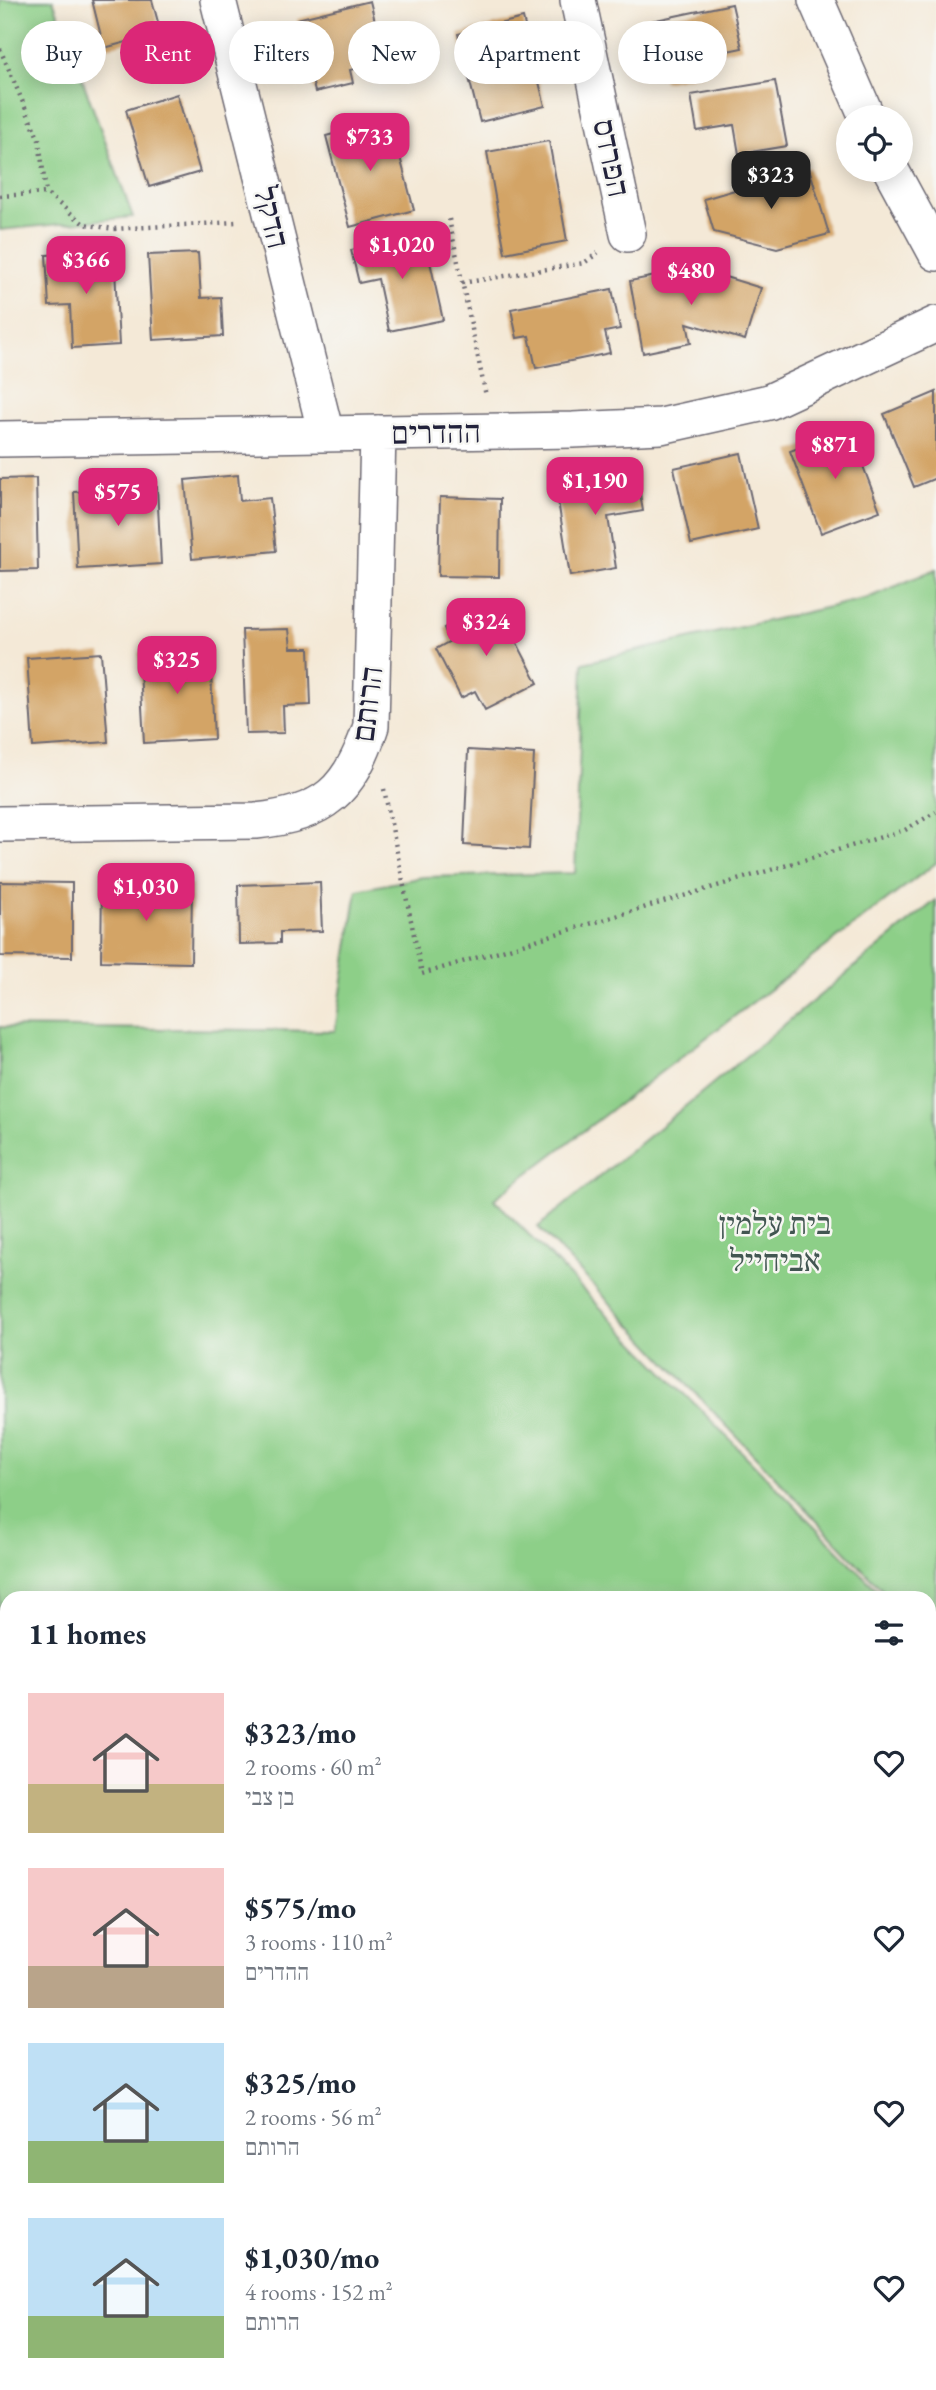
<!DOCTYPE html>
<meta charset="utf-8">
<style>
body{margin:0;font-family:"EB Garamond","Frank Ruhl Libre",serif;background:#f2f2f3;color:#1f2937;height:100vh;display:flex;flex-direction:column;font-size:26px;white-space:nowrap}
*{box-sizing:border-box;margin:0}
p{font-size:23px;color:#747a83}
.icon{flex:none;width:38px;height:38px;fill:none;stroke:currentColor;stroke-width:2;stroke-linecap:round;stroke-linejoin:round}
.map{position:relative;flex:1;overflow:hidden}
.side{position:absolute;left:0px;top:1591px;width:936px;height:800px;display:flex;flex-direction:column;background:#fff;border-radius:21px 21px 0 0;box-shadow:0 4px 18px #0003}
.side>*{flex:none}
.banner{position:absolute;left:21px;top:21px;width:894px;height:63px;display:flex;gap:14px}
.buttons{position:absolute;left:836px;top:105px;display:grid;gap:14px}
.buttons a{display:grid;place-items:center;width:77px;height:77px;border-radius:50%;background:#fff;box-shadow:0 4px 18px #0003;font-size:35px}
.price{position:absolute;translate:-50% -60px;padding:0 16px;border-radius:14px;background:#db2777;color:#fff;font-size:23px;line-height:46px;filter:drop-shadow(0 2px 4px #0008)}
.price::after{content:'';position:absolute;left:50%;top:42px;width:21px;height:16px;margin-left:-10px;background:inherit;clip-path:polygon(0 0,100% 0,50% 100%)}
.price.active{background:#222;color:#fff}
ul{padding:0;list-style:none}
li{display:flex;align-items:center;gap:21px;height:175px;padding:0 28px}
li span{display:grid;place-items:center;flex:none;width:196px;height:140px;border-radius:0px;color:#555}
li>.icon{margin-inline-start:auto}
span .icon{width:84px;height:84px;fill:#fffc;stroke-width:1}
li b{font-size:30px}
h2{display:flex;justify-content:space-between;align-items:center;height:84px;padding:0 28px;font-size:30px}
.pill{padding:0 24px;border-radius:32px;background:#fff;box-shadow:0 4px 18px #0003;font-size:24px;line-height:63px}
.pill.active{background:#db2777;color:#fff}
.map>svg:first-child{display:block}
.green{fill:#8dcf88;stroke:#587862;stroke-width:2}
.building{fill:#d3a466}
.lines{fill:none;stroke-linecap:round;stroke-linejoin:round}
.minor-casing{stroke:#6c6872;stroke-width:38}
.path{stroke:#6c6872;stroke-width:4.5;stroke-dasharray:2 5;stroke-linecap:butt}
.minor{stroke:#fff;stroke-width:35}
.labels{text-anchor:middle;stroke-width:5;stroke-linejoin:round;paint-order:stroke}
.street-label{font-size:32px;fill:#22223b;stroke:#f6f6f2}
.park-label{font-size:32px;fill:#425652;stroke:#f6f6f2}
</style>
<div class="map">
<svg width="936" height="2390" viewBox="0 0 936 2390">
<rect width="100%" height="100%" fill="#f6f6f2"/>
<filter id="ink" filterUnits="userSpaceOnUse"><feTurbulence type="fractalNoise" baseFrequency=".0143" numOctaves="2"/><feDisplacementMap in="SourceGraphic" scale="14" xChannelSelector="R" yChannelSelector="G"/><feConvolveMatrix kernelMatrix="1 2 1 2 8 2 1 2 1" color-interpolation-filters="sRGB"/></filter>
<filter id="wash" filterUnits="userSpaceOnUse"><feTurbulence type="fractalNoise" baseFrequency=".00686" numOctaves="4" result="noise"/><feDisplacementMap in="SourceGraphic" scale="28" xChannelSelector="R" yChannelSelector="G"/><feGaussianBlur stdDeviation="1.57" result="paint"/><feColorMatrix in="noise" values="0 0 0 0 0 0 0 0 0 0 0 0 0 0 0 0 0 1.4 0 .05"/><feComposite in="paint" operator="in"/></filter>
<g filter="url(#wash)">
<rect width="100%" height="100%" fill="#f4e9d7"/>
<!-- green -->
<path class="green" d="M0,0h53l80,217 -133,13z
M936,569v294l-442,336 391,399h-878v786h486l-6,6h-487v-1363l335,4 22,-141 66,-13 152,-4 8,-210 285,-65z
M936,900v746l-7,-7v-41h-39l-352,-371z
M929,1643l7,7v243l-7,8z"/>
<g id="blocks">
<!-- building -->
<path class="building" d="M92,0h60l9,33 -57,15z
M370,1l15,61 -35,8 3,13 -38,9 -18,-73z
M732,4l10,44 -44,9 4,17 -38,8 -13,-61z
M523,18l22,88 -65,16 -22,-88z
M775,81l12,65 -48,8 -5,-29 -37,6 -6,-36z
M177,94l23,78 -51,15 -23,-77z
M390,119l24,91 -64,17 -24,-91z
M549,141l18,100 -62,12 -18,-101z
M809,168l20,66 -52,14 -63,-16 -10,-33z
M424,235l19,85 -54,11 -11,-52 -19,4 -8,-33z
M114,251l5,94 -47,3 -2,-43 -21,1 -3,-51z
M198,253l3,45 20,-1 2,39 -70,4 -5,-85z
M696,268l65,20 -16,52 -58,-17 4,20 -48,10 -13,-72z
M612,289l8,40 -15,3 5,21 -74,15 -7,-32 -12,2 -6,-29z
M936,392v86l-22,9 -30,-73z
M849,429l31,82 -59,22 -31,-82z
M741,453l17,76 -67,15 -17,-76z
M636,470l7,41 -35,6 8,51 -46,8 -15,-94z
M238,475l2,26 30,-3 6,53 -84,8 -7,-79z
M36,478l2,92 -38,1v-92z
M157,487l4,77 -83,5 -4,-77z
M440,497l60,2 -1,78 -61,-1z
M495,601l43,82 -53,27 -10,-19 -14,7 -25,-49 14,-8 -6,-13z
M289,629l2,19h18l2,57 -28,1 1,27 -38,1 -4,-104z
M210,649l4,90 -70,4 -5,-91z
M101,653l7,89 -75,5 -6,-89z
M468,750l66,4 -5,95 -65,-4z
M0,882l72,1v74l-72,-1z
M320,882l2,49 -42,1v11l-41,1 -1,-59z
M102,883l90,2 -1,78 -90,-2z"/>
</g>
</g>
<g filter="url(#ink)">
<use href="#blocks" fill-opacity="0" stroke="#6c6872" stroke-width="2"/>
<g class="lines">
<defs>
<path id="minor" d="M218,0l108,434
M578,0l50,234
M816,0l51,117
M891,170l45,83
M0,439l573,-9 88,-4 108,-24 167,-78
M0,824l256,-3c68,-7 94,-30 115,-95l7,-293"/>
</defs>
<!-- minor casing -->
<use href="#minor" class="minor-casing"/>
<!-- path -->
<path class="path" d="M0,49l39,91 7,53
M0,196l46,-3 38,31 29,5 123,-7
M449,219l37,177
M462,283l122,-20 14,-10
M384,789l38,185 483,-144 31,-18
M929,1903l7,-9
M749,2390l1,-6"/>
<!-- minor -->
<use href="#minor" class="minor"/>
</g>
</g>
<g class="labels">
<!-- street labels -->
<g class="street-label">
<text transform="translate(612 158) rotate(78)" y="11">הפרדס</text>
<text transform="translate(272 217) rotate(76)" y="11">הדקל</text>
<text transform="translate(436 432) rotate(-1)" y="11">ההדרים</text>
<text transform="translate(367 704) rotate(-83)" y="11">הרותם</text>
</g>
<!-- park labels -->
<g class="park-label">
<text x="775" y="1234">בית עלמין<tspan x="775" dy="37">אביחייל</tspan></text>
</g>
</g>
</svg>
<div class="buttons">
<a><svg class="icon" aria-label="locate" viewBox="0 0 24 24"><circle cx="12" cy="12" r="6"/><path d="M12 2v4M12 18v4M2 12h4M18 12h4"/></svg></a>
</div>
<b class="price" style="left:370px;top:173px">$733</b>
<b class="price active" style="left:771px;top:211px">$323</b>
<b class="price" style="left:402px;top:281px">$1,020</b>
<b class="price" style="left:86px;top:296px">$366</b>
<b class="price" style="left:691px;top:307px">$480</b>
<b class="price" style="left:835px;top:481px">$871</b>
<b class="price" style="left:595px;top:517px">$1,190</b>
<b class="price" style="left:118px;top:528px">$575</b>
<b class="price" style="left:486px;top:658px">$324</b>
<b class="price" style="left:177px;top:696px">$325</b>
<b class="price" style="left:146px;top:923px">$1,030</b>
<div class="banner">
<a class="pill">Buy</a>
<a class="pill active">Rent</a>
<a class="pill">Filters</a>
<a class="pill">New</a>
<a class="pill">Apartment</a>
<a class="pill">House</a>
</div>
<section class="side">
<h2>11 homes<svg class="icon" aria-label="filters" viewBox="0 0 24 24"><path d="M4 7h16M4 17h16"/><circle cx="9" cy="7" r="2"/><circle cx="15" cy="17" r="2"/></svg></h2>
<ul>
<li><span style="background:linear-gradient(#f6c9c9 65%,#c2b280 0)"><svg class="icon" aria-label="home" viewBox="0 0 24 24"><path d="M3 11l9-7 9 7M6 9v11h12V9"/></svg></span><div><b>$323/mo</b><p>2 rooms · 60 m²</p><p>בן צבי</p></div><svg class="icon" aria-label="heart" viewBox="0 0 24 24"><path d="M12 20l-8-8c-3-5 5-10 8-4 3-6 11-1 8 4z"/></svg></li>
<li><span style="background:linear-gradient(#f6c9c9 70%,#b9a48a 0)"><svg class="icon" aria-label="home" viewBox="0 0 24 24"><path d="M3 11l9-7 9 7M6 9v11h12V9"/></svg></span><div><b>$575/mo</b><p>3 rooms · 110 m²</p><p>ההדרים</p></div><svg class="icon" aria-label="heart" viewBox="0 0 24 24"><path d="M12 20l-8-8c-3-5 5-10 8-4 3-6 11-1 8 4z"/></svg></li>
<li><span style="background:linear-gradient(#bfe0f5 70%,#8fb573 0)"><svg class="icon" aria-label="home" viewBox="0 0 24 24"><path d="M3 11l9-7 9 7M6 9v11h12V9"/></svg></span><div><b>$325/mo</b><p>2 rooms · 56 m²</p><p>הרותם</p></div><svg class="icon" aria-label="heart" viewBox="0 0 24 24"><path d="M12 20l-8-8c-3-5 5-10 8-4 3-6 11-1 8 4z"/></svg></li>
<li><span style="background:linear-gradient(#bfe0f5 70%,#8fb573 0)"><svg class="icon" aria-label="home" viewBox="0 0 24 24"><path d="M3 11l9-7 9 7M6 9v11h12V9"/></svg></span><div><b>$1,030/mo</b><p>4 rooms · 152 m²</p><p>הרותם</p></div><svg class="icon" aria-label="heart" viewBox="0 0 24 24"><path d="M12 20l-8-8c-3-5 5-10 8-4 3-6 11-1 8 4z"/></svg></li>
</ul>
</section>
</div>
